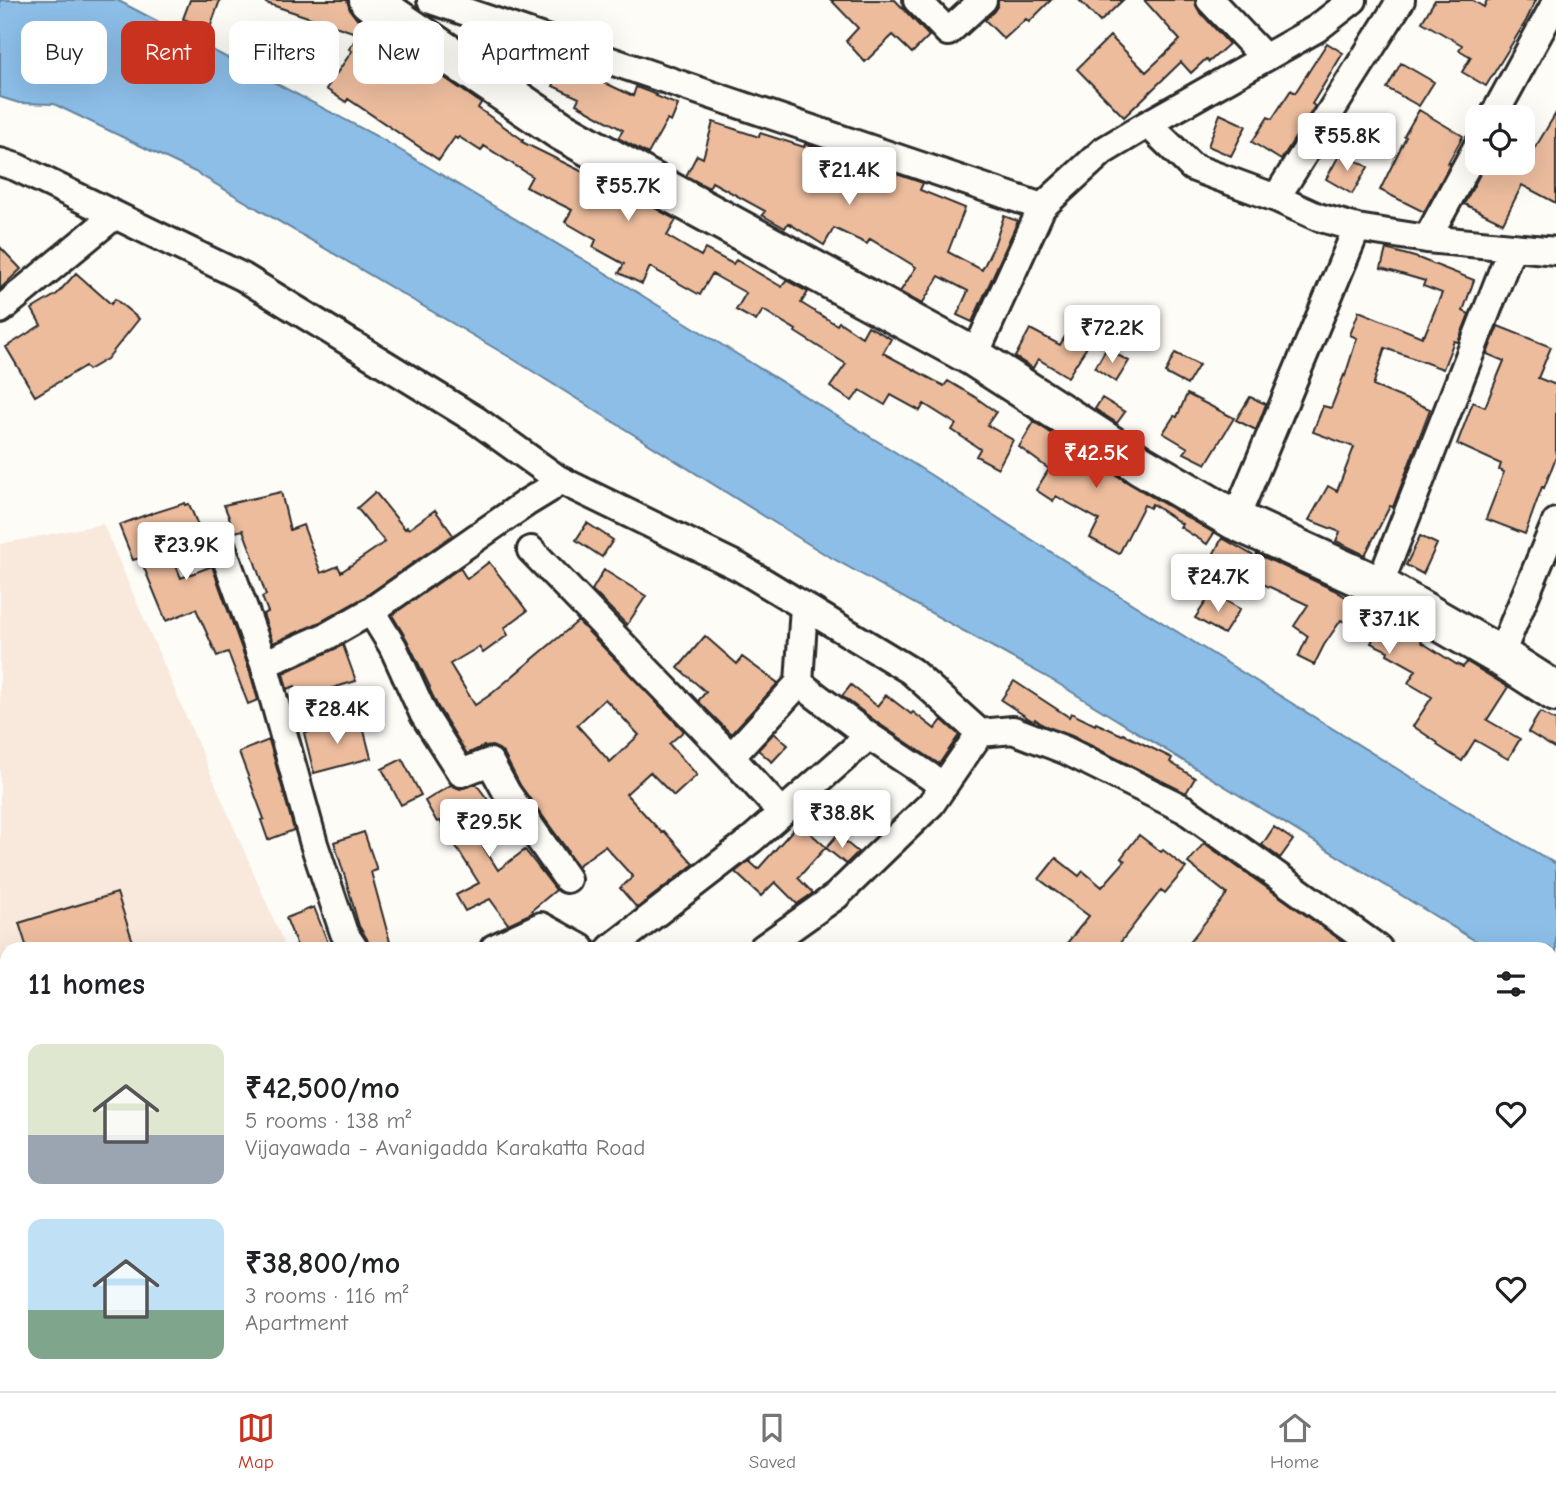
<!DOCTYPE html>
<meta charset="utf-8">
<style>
body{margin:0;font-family:"Comic Neue",sans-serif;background:#f6f6f6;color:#202124;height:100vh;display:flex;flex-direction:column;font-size:26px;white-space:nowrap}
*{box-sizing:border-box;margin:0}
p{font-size:23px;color:#757577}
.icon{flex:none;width:38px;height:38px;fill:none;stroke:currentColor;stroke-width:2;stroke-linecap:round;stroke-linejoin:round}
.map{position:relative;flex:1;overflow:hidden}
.details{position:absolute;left:0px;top:942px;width:1558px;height:450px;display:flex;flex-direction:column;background:#fff;border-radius:21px 21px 0 0;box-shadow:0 7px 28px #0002}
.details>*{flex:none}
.guide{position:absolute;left:21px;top:21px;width:700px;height:63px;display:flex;gap:14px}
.fabs{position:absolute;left:1465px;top:105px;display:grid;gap:14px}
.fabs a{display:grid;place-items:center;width:70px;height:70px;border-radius:14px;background:#fff;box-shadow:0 7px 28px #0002;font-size:35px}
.price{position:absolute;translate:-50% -60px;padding:0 16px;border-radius:7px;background:#fff;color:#222;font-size:23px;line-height:46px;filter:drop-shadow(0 2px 4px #0008)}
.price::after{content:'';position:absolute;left:50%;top:42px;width:21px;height:16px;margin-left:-10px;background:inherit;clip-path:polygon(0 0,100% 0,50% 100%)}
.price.current{background:#c8321e;color:#fff}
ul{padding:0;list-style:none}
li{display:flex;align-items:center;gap:21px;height:175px;padding:0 28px}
li span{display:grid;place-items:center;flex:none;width:196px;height:140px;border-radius:14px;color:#555}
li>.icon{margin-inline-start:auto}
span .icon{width:84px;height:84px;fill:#fffc;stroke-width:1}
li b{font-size:30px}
h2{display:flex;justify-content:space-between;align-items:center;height:84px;padding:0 28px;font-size:30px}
.tag{padding:0 24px;border-radius:14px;background:#fff;box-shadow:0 7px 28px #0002;font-size:24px;line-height:63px}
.tag.current{background:#c8321e;color:#fff}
.tab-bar{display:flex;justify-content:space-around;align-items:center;height:98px;border-top:2px solid #e0e0e0;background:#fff;font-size:19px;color:#757577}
.tab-bar a{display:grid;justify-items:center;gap:4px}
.tab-bar .current{color:#c8321e}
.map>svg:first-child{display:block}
.built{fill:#f8e9dc}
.green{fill:#cfe89e;stroke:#7d8a64;stroke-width:2}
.water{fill:#8cbee8;stroke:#65839c;stroke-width:2}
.building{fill:#ecbc9d;stroke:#2b2b2b;stroke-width:2;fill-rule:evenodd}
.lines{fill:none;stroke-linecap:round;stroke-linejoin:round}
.minor-casing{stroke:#2b2b2b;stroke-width:32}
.primary-casing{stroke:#2b2b2b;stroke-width:44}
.minor{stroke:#fdfcf7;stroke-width:26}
.primary{stroke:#fdfcf7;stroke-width:38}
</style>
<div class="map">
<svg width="1556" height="1391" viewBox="0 0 1556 1391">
<rect width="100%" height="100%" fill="#fdfcf7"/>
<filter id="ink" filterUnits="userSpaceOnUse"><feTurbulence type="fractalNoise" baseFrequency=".0143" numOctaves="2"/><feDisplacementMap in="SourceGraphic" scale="14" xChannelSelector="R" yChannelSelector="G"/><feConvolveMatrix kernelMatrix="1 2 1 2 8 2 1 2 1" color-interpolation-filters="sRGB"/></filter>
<g filter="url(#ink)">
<!-- built -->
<path class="built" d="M103,524l183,424h-279v179l-7,3v-586z
M7,1171v213h568l3,7h-578v-216z"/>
<!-- green -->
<path class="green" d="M83,1384h117l-13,7h-98z
M283,1384h53l-12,7h-38z
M421,1384h59l4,7h-66l-2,-4z"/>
<!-- water -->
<path class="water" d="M0,0h117l263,138 229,137 286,177 228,146 321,200 112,66v127l-5,-3 -1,-40h-63l-433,-267 -231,-128 -310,-194 -318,-187 -141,-68 -35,-1 -19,-6z"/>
<!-- building -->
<path class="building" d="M190,0h30l-10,28 -27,-9z
M267,0h80l3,10 6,8 35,23 -5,9 27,18 4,-7 21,15 1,-2 42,29 -3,5 45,32 -1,2 69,34 1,-3 84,47 -9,16 34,20 4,-7 28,15 3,-4 46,27 4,-7 22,12 -7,11 36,22 2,-3 23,15 6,-11 23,13 -8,14 61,33 4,-5 27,16 21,15 -9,13 26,15 -15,28 -22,-12 4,-7 -28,-19 4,-6 -32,-20 -4,7 -29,-16 -6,10 -25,-15 -8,11 -22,-14 16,-23 -51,-32 1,-2 -33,-20 -7,11 -20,-11 10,-17 -34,-19 -12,21 -50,-28 -8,17 -23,-11 5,-9 -31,-17 3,-7 -31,-18 7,-12 -46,-23 6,-11 -48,-30 -3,5 -22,-14 -2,2 -2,-2 -16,23 -91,-61 -2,3 -20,-13 26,-38 -3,-2 10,-15 -93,-31z
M831,0h64l34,36 -17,17 -19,-18 -28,27 -19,-21 12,-13z
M998,0h53l-22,22 -3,-3 -22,20 -19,-19 9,-9 4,-6z
M1079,0h44l-23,22z
M1144,0h51l4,11 30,33 -20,18 -3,-3 -15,14 -10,-11 -57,55 -47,-48 33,-33 36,36 34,-32z
M1435,0h37l12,7 3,-7h49l-10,21 -40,65 -24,-14 9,-15 -12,-7 3,-5 -40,-23z
M475,32l17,5 11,8 1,-4 84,29 -2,4 47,22 3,-9 21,8 -1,1 22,9 -7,17 -4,-2 -19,34 -30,-16 5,-8 -47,-26 3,-6 -26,-12 2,-4 -41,-19 -4,7 -42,-29z
M1327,43l16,10 -31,51 3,2 -34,54 -29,-18 16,-25 4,2 19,-29 4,3z
M1401,63l33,19 -15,24 -32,-18z
M1419,110l44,26 -15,27h3l-27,49 -44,-22 26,-53 -2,-1z
M1556,113v90l-34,-18 -19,38 -39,-19 22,-41h40z
M1220,114l26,12 -15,30 -23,-10z
M713,122l46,15 1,-4 44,14 1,-3 58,23 1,-4 59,20 -3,7 45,18 -17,44 34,18 11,-22 11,-32 14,5 -46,101 -15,-7 11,-24 -29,-15 -17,28 -22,-12 16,-25 -46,-28 -3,5 -33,-16 -10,17 -36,-22 -3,5 -23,-13 3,-4 -53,-29 -3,6 -23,-12 11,-21 6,3z
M1341,152l27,15 -16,27 -26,-15z
M0,247l21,22 -21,20z
M1386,249l32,9 56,22 -11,31 6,3 -11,28 -4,-1 -11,28 -58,-21 -12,38 57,23 -37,98 -3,-1 -25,49 -29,-14 4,-9 -31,-12 19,-34 9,5 17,-44 -41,-15 10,-26 8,2 13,-33 1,1 12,-38 -7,-3 9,-24 63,26 1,-3h2l17,-41 -19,-7 2,-5 -44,-13z
M76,273l35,31 4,-5 24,20 -32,40 -19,11 -3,-4 -50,30 -29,-49 35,-22 -9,-16 25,-15z
M1498,326l53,21 -13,31 18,7v72l-12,31 -2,-1 -17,47 -39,-15 18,-47 -5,-2 2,-6 -44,-20 16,-42 12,5 19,-46 -17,-7z
M1030,329l30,16 7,-12 21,12 -20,32 -30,-18 -5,9 -18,-11z
M1106,349l23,12 -13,21 -21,-14z
M1175,353l24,12 -12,20 -22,-12z
M1187,394l47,24 -28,46 -22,-11 4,-5 -25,-15 11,-17 3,1z
M1250,397l16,7 -10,26 -20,-10z
M1102,398l23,14 -8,11 -22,-14z
M1034,422l96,62 84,49 -7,11 -27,-17 2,-3 -30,-20 -2,4 -6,-3 -25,49 -29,-16 9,-18 -43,-24 -3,5 -17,-11 13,-21 -30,-22z
M281,492l9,38 13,-5 18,48 17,-7 3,6 44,-30 -28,-34 18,-16 30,37 2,-2 2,2 26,-19 18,25 -90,63 -43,24 -47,21 -10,-29 5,-2 -6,-15 4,-2 -14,-41 -9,-24 -8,2 -11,-27z
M185,503v2l4,-1 13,31 -34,11 13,32 31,-12 37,103 9,31 -10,4 -20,-52 -11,4 -21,-47 -30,12 -26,-63 -7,2 -14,-35 32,-12v1z
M587,523l26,17 -11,17 -26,-17z
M1420,536l17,8 -14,30 -17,-9z
M1222,538l34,19 1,-3 77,36 17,10 31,16 -1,1 41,23 -1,2 35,22 7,3 4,-5 41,25 -21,33 33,19 -12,20 -33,-19 -13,21 -25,-16 1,-2 -25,-17 19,-29 -24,-14 8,-13 -29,-16 1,-3 -17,-8 3,-6 -33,-17 -17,25 -10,20 -16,-8 10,-21 -14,-10 14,-21 -47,-22 -6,13 -18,-8 7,-15 -31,-18z
M489,562l38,49 -23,17 4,7 -25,18 -4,-6 -29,17 25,41 15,-10 88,-74 106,110 -15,13 28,31 -23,21 -24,-24 -24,22 36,39 2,-2 30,33 -57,44 -17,-20 13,-11 -28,-31 -28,20 -10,-14 1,-1 -48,-66 -16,-31 -5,-5 -7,-3 -7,1 -1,-1 -17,8 -29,-47 -9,-19 1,-1 -23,-47 -15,-25 68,-47 7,11zM605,699l34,36 -29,27 -33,-37z
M604,570l42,26 -19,29 -35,-35z
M1212,593l28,16 -16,25 -29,-16z
M705,636l32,28 5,-7 36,26 -47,51 -33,-33 8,-9 -28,-24z
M343,645l13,36 -57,17 -4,-12 -8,3 -4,-16z
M1014,681l55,36 2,-4 24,12 1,-2 26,12 1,-1 49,24 -2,4 25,16 -9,15 -114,-57 -29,-11 -8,-6 -1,2 -3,-1 -30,-20z
M851,685l26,21 9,-11 25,19 2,-2 22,17 7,-9 17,15 -20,29 -61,-41 -36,-27z
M1540,712l16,9v28l-28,-17z
M361,719l10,39 -57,15 -10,-40z
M774,733l14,12 -16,17 -14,-12z
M269,740l25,90 -26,10 -7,-20 3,-1 -25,-67z
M402,759l19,36 -20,10 -19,-36z
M476,784l15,20 -25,15 32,51 27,-20 31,40 -24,20 2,2 -26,12 -18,-25 -25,12 -9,-16 23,-12 -39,-62 -3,1 -12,-21 26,-16 9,4z
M799,823l27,24 -28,31 15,15 -16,11 -22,-22 -14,14 -26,-24 14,-11 9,8z
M1274,827l19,13 -13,18 -18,-13z
M364,832l13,38 -6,2 19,70 -20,6 -3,-9 -8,-13 -14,-49 -11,-35z
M837,835l21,17 -12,12 -20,-16z
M1139,835l22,17 2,-2 23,18 -21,25 -4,-3 -45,58h-53l26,-32 -50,-37 17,-21 23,18 4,-5 19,16 23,-26 -4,-3z
M1204,843l148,105h-167l42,-54 -39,-31z
M117,893l18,55h-108l-8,-25z
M314,907l16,41h-32l-12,-30z"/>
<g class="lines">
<defs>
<path id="minor" d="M431,0l611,207
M917,0l31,32 35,-32
M1210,0l55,58
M1493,117l63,-115
M1148,124l44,43 84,31 42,19 39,11 70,11 129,12
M0,162l16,5 227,110 233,143 82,59 181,88 172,104 69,62 33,-3 52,20 119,59 194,139
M1276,198l125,-198
M1427,239l50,-92
M0,310l115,-95
M974,357l68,-150 61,-56 45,-27 168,-95 37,-29
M1235,520l122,-292
M222,547l42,117 50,180 30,89 10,15
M531,550l200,207 51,56
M1379,586l133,-339
M371,611l22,36 31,68 37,58 29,-11 17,31 60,86
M1500,656l56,-134
M264,664l63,-28 44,-25 155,-108 23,-14 9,-10
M799,683l5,-77
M731,757l68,-74 70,53 75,50
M494,948l47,-22 40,22
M611,948l140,-108 118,-104
M763,948l73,-52 95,-92 49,-71
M1550,1113l6,7
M0,1158l7,-3
M588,1384l4,7
M775,1391l11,-7"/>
<path id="primary" d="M369,0l191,130 110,62 304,165 167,108 94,55 144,66 121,70 56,36"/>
</defs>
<!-- minor casing -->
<use href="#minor" class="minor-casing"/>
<!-- primary casing -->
<use href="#primary" class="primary-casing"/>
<!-- minor -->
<use href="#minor" class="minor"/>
<!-- primary -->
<use href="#primary" class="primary"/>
</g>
</g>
</svg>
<div class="fabs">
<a><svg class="icon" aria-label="locate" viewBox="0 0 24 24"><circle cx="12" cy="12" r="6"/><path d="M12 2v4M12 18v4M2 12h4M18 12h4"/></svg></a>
</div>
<b class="price" style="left:1347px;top:173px">₹55.8K</b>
<b class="price" style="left:849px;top:207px">₹21.4K</b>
<b class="price" style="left:628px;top:223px">₹55.7K</b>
<b class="price" style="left:1112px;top:365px">₹72.2K</b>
<b class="price current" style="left:1096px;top:490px">₹42.5K</b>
<b class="price" style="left:186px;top:582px">₹23.9K</b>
<b class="price" style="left:1218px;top:614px">₹24.7K</b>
<b class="price" style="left:1389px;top:656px">₹37.1K</b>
<b class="price" style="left:337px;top:746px">₹28.4K</b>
<b class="price" style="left:842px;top:850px">₹38.8K</b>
<b class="price" style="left:489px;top:859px">₹29.5K</b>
<div class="guide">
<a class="tag">Buy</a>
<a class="tag current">Rent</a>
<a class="tag">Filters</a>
<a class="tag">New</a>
<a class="tag">Apartment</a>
</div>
<section class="details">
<h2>11 homes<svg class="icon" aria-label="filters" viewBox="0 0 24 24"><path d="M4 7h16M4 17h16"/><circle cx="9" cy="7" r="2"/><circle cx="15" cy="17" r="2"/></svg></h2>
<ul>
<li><span style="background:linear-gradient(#dfe7d0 65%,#9aa5b1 0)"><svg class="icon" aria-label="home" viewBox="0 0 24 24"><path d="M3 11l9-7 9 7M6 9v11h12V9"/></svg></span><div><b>₹42,500/mo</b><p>5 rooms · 138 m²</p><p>Vijayawada - Avanigadda Karakatta Road</p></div><svg class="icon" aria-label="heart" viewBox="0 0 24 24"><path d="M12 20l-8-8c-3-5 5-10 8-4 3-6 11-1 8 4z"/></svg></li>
<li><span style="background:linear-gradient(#bfe0f5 65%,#7fa58c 0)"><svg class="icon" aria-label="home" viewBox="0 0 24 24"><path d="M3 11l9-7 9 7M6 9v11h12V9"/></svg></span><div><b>₹38,800/mo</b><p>3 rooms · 116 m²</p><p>Apartment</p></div><svg class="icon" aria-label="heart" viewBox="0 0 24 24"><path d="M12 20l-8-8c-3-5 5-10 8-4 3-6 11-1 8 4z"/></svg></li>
</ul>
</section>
</div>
<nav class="tab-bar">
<a class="current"><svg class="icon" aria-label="map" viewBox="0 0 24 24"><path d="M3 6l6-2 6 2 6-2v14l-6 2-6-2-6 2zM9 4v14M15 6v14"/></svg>Map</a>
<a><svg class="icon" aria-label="saved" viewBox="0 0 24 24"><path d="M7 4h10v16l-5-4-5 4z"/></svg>Saved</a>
<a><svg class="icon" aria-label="home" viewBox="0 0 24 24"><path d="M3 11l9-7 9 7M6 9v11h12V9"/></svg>Home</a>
</nav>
